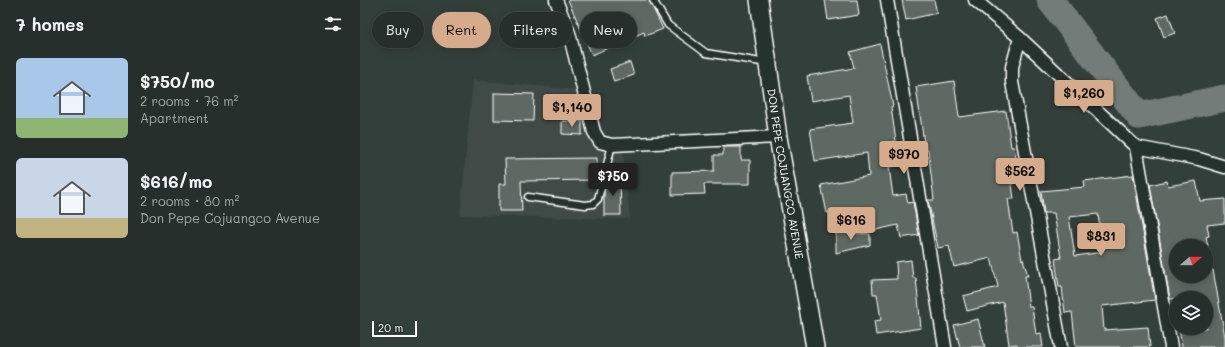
<!DOCTYPE html>
<meta charset="utf-8">
<style>
body{margin:0;font-family:Mali,sans-serif;background:#2e3734;color:#f1f3f6;height:100vh;display:flex;flex-direction:column;font-size:15px;white-space:nowrap}
*{box-sizing:border-box;margin:0}
p{font-size:13px;color:#a4a9a9}
.icon{flex:none;width:22px;height:22px;fill:none;stroke:currentColor;stroke-width:2;stroke-linecap:round;stroke-linejoin:round}
.map{position:relative;flex:1;overflow:hidden}
.details{display:flex;flex-direction:column;background:#262f2c;width:360px}
.details>*{flex:none}
.top-card{position:absolute;left:12px;top:12px;width:380px;height:36px;display:flex;gap:8px}
.needle{width:26px;rotate:69deg}
.buttons{position:absolute;left:809px;top:239px;display:grid;gap:8px}
.buttons a{display:grid;place-items:center;width:44px;height:44px;border-radius:50%;background:#262f2c;box-shadow:0 2px 10px #0003,0 0 0 1px #424a48;font-size:20px}
.scale{position:absolute;left:12px;bottom:10px;width:45px;box-sizing:border-box;padding-left:4px;border:2px solid #fff;border-top:0;font-size:11px;line-height:14px;white-space:nowrap;color:#fff;-webkit-text-stroke:3px #26332d;paint-order:stroke}
.price{position:absolute;translate:-50% -34px;padding:0 9px;border-radius:4px;background:#d6ab8b;color:#111;font-size:13px;line-height:26px;filter:drop-shadow(0 1px 2px #0008)}
.price::after{content:'';position:absolute;left:50%;top:24px;width:12px;height:9px;margin-left:-6px;background:inherit;clip-path:polygon(0 0,100% 0,50% 100%)}
.price.active{background:#222;color:#fff}
ul{padding:0;list-style:none}
li{display:flex;align-items:center;gap:12px;height:100px;padding:0 16px}
li span{display:grid;place-items:center;flex:none;width:112px;height:80px;border-radius:6px;color:#555}
li>.icon{margin-inline-start:auto}
span .icon{width:48px;height:48px;fill:#fffc;stroke-width:1}
li b{font-size:17px}
h2{display:flex;justify-content:space-between;align-items:center;height:48px;padding:0 16px;font-size:17px}
.chip{padding:0 14px;border-radius:18px;background:#262f2c;box-shadow:0 2px 10px #0003,0 0 0 1px #424a48;font-size:14px;line-height:36px}
.chip.active{background:#d6ab8b;color:#111}
main{display:flex;flex:1;min-height:0}
.map>svg:first-child{display:block}
.built{fill:#404c47}
.lines{fill:none;stroke-linecap:round;stroke-linejoin:round}
.river{stroke:#737b78;stroke-width:27}
.building{fill:#5f6964;stroke:#fff;fill-rule:evenodd}
.lane-casing{stroke:#fff;stroke-width:9}
.street-casing{stroke:#fff;stroke-width:15}
.secondary-casing{stroke:#fff;stroke-width:20}
.lane{stroke:#26332d;stroke-width:6}
.street{stroke:#26332d;stroke-width:12}
.secondary{stroke:#26332d;stroke-width:17}
.labels{text-anchor:middle;stroke-width:3.5;stroke-linejoin:round;paint-order:stroke}
.street-label{font-size:11px;fill:#fff;stroke:#26332d}
</style>
<main>
<section class="details">
<h2>7 homes<svg class="icon" aria-label="filters" viewBox="0 0 24 24"><path d="M4 7h16M4 17h16"/><circle cx="9" cy="7" r="2"/><circle cx="15" cy="17" r="2"/></svg></h2>
<ul>
<li><span style="background:linear-gradient(#a9c7e8 75%,#8fb573 0)"><svg class="icon" aria-label="home" viewBox="0 0 24 24"><path d="M3 11l9-7 9 7M6 9v11h12V9"/></svg></span><div><b>$750/mo</b><p>2 rooms · 76 m²</p><p>Apartment</p></div></li>
<li><span style="background:linear-gradient(#c9d6e8 75%,#c2b280 0)"><svg class="icon" aria-label="home" viewBox="0 0 24 24"><path d="M3 11l9-7 9 7M6 9v11h12V9"/></svg></span><div><b>$616/mo</b><p>2 rooms · 80 m²</p><p>Don Pepe Cojuangco Avenue</p></div></li>
</ul>
</section>
<div class="map">
<svg width="865" height="347" viewBox="0 0 865 347">
<rect width="100%" height="100%" fill="#333f3a"/>
<filter id="ink" filterUnits="userSpaceOnUse"><feTurbulence type="fractalNoise" baseFrequency=".025" numOctaves="2"/><feDisplacementMap in="SourceGraphic" scale="8" xChannelSelector="R" yChannelSelector="G"/><feConvolveMatrix kernelMatrix="1 2 1 2 8 2 1 2 1" color-interpolation-filters="sRGB"/></filter>
<g filter="url(#ink)">
<!-- built -->
<path class="built" d="M113,80l104,10 12,50 34,11 7,68 -170,-4z"/>
<g class="lines">
<!-- river -->
<path class="river" d="M690,0l89,116 86,-18"/>
</g>
<!-- building -->
<path class="building" d="M208,0h81l14,29 -18,7 -1,-4 -52,23z
M465,0h32l2,15 -31,5z
M542,0h32l3,13 -31,7z
M808,14l7,19 -11,4 -7,-19z
M520,44l13,62 -2,1 5,34 -4,1 3,24 -6,1 4,29 13,-2 2,9 5,-1 6,33 -18,3 -3,-13 -36,8 -4,-26 -31,6 -6,-28 48,-9 -2,-23 -52,8 -5,-32 43,-6 -4,-28 -38,6 -4,-25 47,-8 -4,-16z
M270,62l4,13 -20,7 -4,-13z
M594,81l5,36 47,-6 5,36h3l4,22 -8,2 4,28h-6l5,34 4,-1 5,28 1,-1 5,17h-3l4,31h3l4,27 5,-1 2,14h-26v-3l-8,1 -6,-43 -36,9 -4,-15 35,-9 -7,-29 -37,9 -5,-21 -11,2 -10,-48h6l-6,-51 -3,1 -9,-63z
M134,93l40,1 -1,27 -39,-1z
M202,121h20v14l-20,-1z
M363,147h18v13h9v24h-46l1,10 -33,1v-23l42,-1v-16h9z
M237,158v22l-76,1 1,30h-23v-27h7l-1,-25z
M773,175l22,125 -53,6 2,24 44,-3 2,20h-74l-4,-35 -7,1 -3,-26h-3l-4,-28 6,-1 -7,-45h-10l-3,-22 44,-4 -1,-6zM738,214l5,38 -28,4 -6,-39z
M248,177h12l1,38h-17v-22z
M807,181l1,5 28,-5 4,20 25,-2v24l-18,2 2,11 -3,1 2,9h-32v30h30v-6h7l12,67v10h-43l-3,-19h27v-30l-36,1 -20,-114z
M476,233l34,1v11l-34,8z
M551,260l2,18h3l5,50 -45,7 -2,-14 7,-1 -4,-26h-4l-1,-14 25,-1 -1,-17z
M618,319l7,28h-25l-6,-22z"/>
<g class="lines">
<defs>
<path id="lane" d="M293,0l15,25 38,28 61,10
M168,197l57,8 8,-1 5,-5 14,-54"/>
<path id="street" d="M196,0l13,33 25,99 6,10 12,3 166,-8
M527,0l58,347
M615,0l45,38 116,109 63,12 26,8
M660,38l-8,29v15l49,265
M776,147l35,200"/>
<g id="secondary">
<path id="s1" d="M399,0l19,137 37,210"/>
</g>
</defs>
<!-- lane casing -->
<use href="#lane" class="lane-casing"/>
<!-- street casing -->
<use href="#street" class="street-casing"/>
<!-- secondary casing -->
<use href="#secondary" class="secondary-casing"/>
<!-- lane -->
<use href="#lane" class="lane"/>
<!-- street -->
<use href="#street" class="street"/>
<!-- secondary -->
<use href="#secondary" class="secondary"/>
</g>
</g>
<g class="labels">
<!-- street labels -->
<g class="street-label">
<text dy="4" stroke="none"><textPath href="#s1" startOffset="176">DON PEPE COJUANGCO AVENUE</textPath></text>
</g>
</g>
</svg>
<div class="buttons">
<a><svg class="needle" viewBox="-14 -14 28 28"><path d="M0-13l5 13h-10z" fill="#e53935"/><path d="M0 13l5-13h-10z" fill="#a4a9a9"/></svg></a>
<a><svg class="icon" aria-label="layers" viewBox="0 0 24 24"><path d="M12 4l9 5-9 5-9-5zM3 14l9 5 9-5"/></svg></a>
</div>
<div class="scale">20 m</div>
<b class="price" style="left:724px;top:114px">$1,260</b>
<b class="price" style="left:212px;top:128px">$1,140</b>
<b class="price" style="left:544px;top:175px">$970</b>
<b class="price" style="left:660px;top:192px">$562</b>
<b class="price active" style="left:253px;top:197px">$750</b>
<b class="price" style="left:491px;top:241px">$616</b>
<b class="price" style="left:741px;top:257px">$831</b>
<div class="top-card">
<a class="chip">Buy</a>
<a class="chip active">Rent</a>
<a class="chip">Filters</a>
<a class="chip">New</a>
</div>
</div>
</main>
